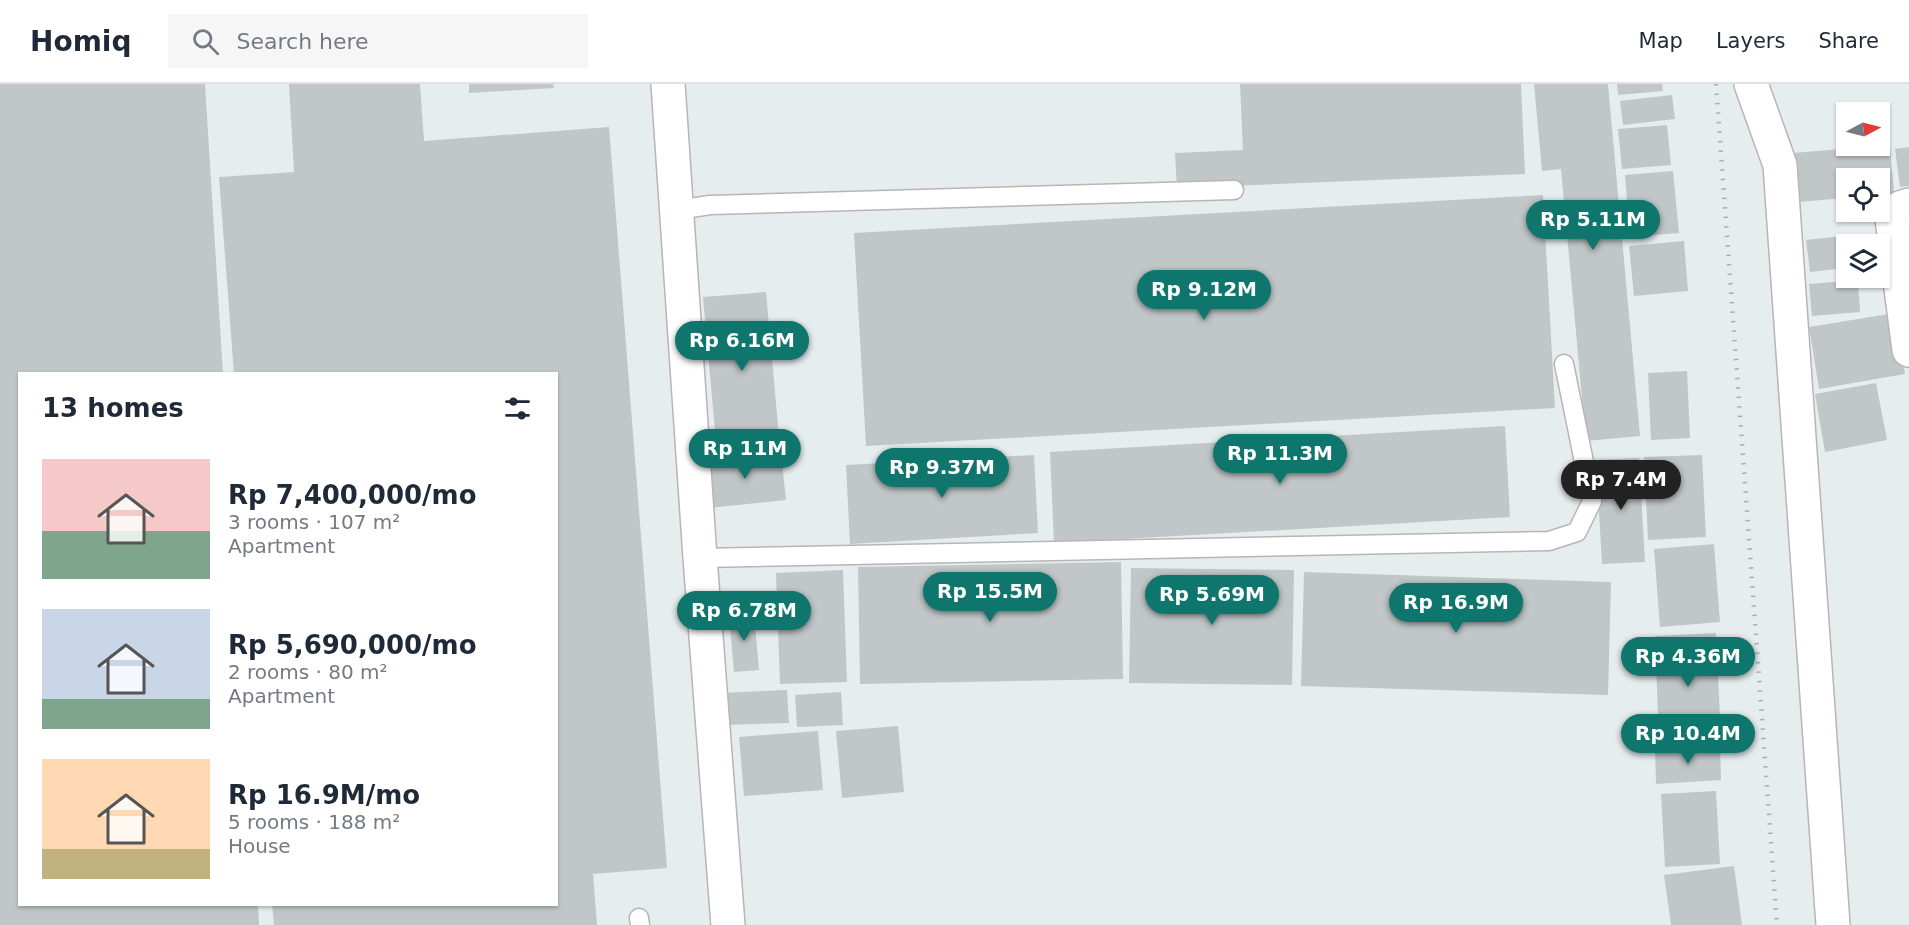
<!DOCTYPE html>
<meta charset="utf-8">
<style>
body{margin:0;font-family:"DejaVu Sans",sans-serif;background:#f6f6f7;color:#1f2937;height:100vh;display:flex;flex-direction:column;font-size:22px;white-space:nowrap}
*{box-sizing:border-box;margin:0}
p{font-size:20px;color:#747a83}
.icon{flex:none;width:33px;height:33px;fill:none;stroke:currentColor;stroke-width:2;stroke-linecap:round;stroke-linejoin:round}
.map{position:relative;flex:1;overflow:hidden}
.side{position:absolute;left:18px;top:288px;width:540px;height:534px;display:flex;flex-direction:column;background:#fff;border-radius:0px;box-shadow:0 2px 4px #0004}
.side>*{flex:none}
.needle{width:39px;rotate:83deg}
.buttons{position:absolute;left:1836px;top:18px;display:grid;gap:12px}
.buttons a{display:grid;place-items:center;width:54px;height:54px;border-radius:0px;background:#fff;box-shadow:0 2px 4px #0004;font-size:30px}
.price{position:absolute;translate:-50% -51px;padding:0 14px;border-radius:21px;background:#0f766e;color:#fff;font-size:20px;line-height:39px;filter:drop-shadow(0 2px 3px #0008)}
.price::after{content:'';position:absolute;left:50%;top:36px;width:18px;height:14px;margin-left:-9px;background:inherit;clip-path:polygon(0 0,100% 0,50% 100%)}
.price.current{background:#222;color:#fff}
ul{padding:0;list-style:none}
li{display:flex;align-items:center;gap:18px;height:150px;padding:0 24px}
li span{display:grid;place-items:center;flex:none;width:168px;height:120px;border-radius:0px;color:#555}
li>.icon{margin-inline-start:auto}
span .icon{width:72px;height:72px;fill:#fffc;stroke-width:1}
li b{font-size:26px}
h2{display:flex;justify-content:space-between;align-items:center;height:72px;padding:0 24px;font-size:26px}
header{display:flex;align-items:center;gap:36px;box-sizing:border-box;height:84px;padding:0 30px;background:#fff;border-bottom:2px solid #e0e1e3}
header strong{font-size:28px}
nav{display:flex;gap:33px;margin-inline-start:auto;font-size:21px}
.search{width:420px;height:54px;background:#f6f6f7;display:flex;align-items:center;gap:15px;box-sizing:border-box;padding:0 21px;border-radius:0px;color:#747a83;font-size:22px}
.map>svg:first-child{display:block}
.building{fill:#c1c7c8}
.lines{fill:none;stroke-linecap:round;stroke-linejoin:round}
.lane-casing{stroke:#bab4b3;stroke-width:21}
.street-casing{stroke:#bab4b3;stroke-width:36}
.lane{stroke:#fff;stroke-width:18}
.street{stroke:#fff;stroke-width:33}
.rail{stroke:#aeacac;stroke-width:4.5;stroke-dasharray:1.5 8;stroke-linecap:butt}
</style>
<header>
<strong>Homiq</strong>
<div class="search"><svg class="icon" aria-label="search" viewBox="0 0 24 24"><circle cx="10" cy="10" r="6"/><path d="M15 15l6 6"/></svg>Search here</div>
<nav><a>Map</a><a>Layers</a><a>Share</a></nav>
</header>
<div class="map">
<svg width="1909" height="841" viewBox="0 0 1909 841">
<rect width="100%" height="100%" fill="#e6edef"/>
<!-- building -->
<path class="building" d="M0,0h205l18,290h-203v530h238l1,21h-259z
M289,0h131l4,57 185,-14 58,741 -74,6 4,51h-323l-2,-21h284v-530h-322l-15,-197 75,-5z
M469,0h84l1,4 -85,5z
M1240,0h281l4,90 -348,14 -2,-35 68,-3z
M1534,0h74l32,352 -54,5 -25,-272 -19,2z
M1617,0h45l1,7 -45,4z
M1672,11l3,24 -52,6 -3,-24z
M1667,41l4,40 -49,4 -4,-40z
M1890,61l4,49 -14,1v-17h-34v20l-48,4 -5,-49z
M1909,63v39l-9,1 -5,-38z
M1673,87l6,62 -49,4 -5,-62z
M1543,111l12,213 -689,38 -12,-213z
M1860,150l1,10h-15v24l-36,4 -4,-32z
M1684,157l4,50 -54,5 -5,-50z
M1858,196l2,32 -48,4 -3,-32z
M766,208l14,156 -63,5 -14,-156z
M1895,229l10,61 -86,15 -10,-62z
M1687,287l3,67 -39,2 -3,-67z
M1876,299l11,57 -62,12 -10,-58z
M1505,342l5,91 -456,26 -4,-91z
M781,368l5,48 -77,8 -5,-48z
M1034,371l4,78 -188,11 -4,-79z
M1702,371l4,82 -58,3 -4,-83z
M1639,374l6,104 -43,2 -6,-104z
M1714,460l6,78 -60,5 -6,-78z
M1121,478l2,117 -263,5 -2,-117z
M1131,484l163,2 -2,115 -163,-2z
M843,486l4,112 -67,2 -4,-111z
M1304,488l307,10 -3,113 -307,-9z
M754,529l5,57 -25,2 -5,-57z
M1716,549l5,106 -62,3 -4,-106z
M787,606l2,33 -67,2 -2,-32z
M841,608l2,33 -46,2 -2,-32z
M898,642l6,66 -62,6 -6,-67z
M818,647l5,59 -79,6 -5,-59z
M1720,662l1,34 -65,4 -1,-35z
M1716,707l4,73 -55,3 -4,-73z
M1734,782l8,59h-71l-7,-50z"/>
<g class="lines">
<defs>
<path id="lane" d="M677,126l33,-5 524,-15
M700,474l849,-17 28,-9 15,-31 -28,-137
M639,834l1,7"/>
<path id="street" d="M668,0l32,474 28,367
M1751,0l29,81 53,760
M1909,121l-9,3 -8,11 17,131"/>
</defs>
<!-- lane casing -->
<use href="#lane" class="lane-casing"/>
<!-- street casing -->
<use href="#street" class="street-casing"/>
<!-- lane -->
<use href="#lane" class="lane"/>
<!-- street -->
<use href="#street" class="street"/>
<!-- rail -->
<path class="rail" d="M1716,0l61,841"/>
</g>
</svg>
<div class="buttons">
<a><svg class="needle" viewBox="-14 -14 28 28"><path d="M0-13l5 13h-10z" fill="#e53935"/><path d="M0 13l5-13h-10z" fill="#747a83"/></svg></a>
<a><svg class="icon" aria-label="locate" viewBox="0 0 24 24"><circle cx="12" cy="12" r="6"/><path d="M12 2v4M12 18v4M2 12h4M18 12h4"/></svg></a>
<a><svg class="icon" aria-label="layers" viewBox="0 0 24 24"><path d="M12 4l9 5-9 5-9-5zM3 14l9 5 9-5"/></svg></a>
</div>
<b class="price" style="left:1593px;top:167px">Rp 5.11M</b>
<b class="price" style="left:1204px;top:237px">Rp 9.12M</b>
<b class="price" style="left:742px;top:288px">Rp 6.16M</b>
<b class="price" style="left:745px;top:396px">Rp 11M</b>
<b class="price" style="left:1280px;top:401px">Rp 11.3M</b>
<b class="price" style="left:942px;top:415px">Rp 9.37M</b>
<b class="price current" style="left:1621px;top:427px">Rp 7.4M</b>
<b class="price" style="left:990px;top:539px">Rp 15.5M</b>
<b class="price" style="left:1212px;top:542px">Rp 5.69M</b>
<b class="price" style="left:1456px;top:550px">Rp 16.9M</b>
<b class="price" style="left:744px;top:558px">Rp 6.78M</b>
<b class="price" style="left:1688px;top:604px">Rp 4.36M</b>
<b class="price" style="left:1688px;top:681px">Rp 10.4M</b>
<section class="side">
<h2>13 homes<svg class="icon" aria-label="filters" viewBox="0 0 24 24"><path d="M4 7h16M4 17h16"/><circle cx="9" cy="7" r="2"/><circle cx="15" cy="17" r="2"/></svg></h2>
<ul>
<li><span style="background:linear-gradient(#f6c9c9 60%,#7fa58c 0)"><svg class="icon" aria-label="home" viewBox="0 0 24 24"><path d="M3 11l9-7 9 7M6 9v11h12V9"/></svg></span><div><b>Rp 7,400,000/mo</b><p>3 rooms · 107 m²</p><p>Apartment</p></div></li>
<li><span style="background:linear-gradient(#c9d6e8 75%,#7fa58c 0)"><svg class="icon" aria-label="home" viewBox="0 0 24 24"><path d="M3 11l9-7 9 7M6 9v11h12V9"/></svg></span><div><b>Rp 5,690,000/mo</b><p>2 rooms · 80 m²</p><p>Apartment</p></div></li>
<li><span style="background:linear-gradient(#ffd9b3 75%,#c2b280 0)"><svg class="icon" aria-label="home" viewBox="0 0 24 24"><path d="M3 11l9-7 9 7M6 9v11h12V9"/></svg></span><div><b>Rp 16.9M/mo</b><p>5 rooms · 188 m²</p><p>House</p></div></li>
</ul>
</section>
</div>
